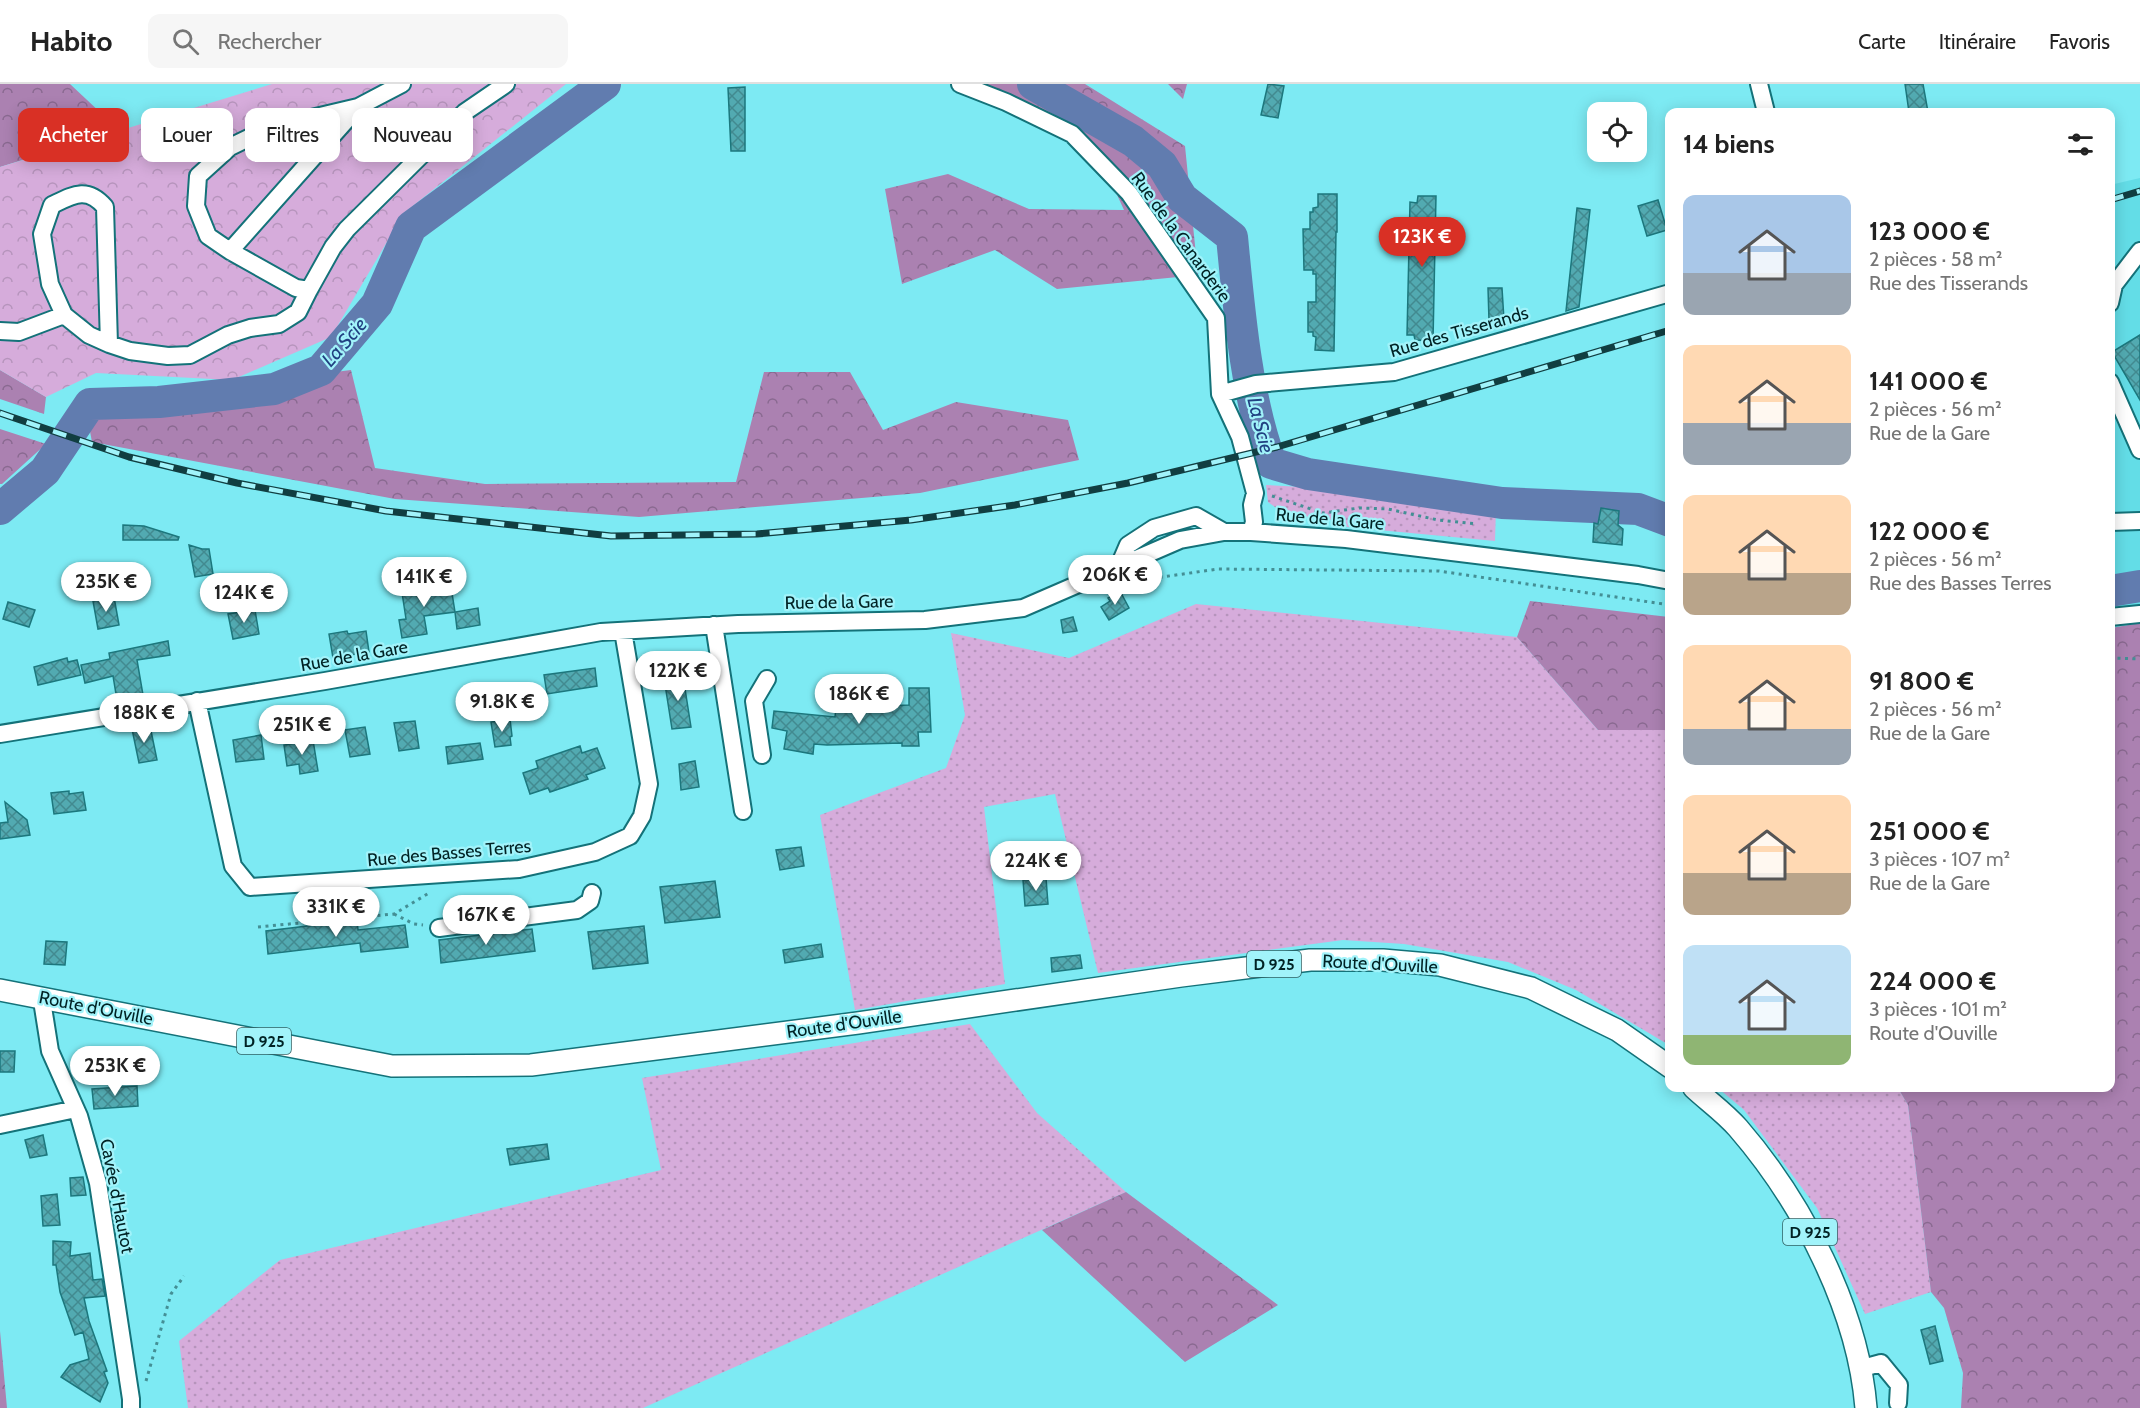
<!DOCTYPE html>
<html lang="fr">
<meta charset="utf-8">
<style>
body{margin:0;font-family:Cabin,sans-serif;background:#f6f6f6;color:#222;height:100vh;display:flex;flex-direction:column;font-size:22px;white-space:nowrap}
*{box-sizing:border-box;margin:0}
p{font-size:20px;color:#767676}
.icon{flex:none;width:33px;height:33px;fill:none;stroke:currentColor;stroke-width:2;stroke-linecap:round;stroke-linejoin:round}
.map{position:relative;flex:1;overflow:hidden}
.side{position:absolute;left:1665px;top:24px;width:450px;height:984px;display:flex;flex-direction:column;background:#fff;border-radius:12px;box-shadow:0 3px 15px #0003}
.side>*{flex:none}
.banner{position:absolute;left:18px;top:24px;width:570px;height:54px;display:flex;gap:12px}
.tools{position:absolute;left:1587px;top:18px;display:grid;gap:12px}
.tools a{display:grid;place-items:center;width:60px;height:60px;border-radius:12px;background:#fff;box-shadow:0 3px 15px #0003;font-size:30px}
.price{position:absolute;translate:-50% -51px;padding:0 14px;border-radius:21px;background:#fff;color:#222;font-size:20px;line-height:39px;filter:drop-shadow(0 2px 3px #0008)}
.price::after{content:'';position:absolute;left:50%;top:36px;width:18px;height:14px;margin-left:-9px;background:inherit;clip-path:polygon(0 0,100% 0,50% 100%)}
.price.on{background:#d93025;color:#fff}
ul{padding:0;list-style:none}
li{display:flex;align-items:center;gap:18px;height:150px;padding:0 18px}
li span{display:grid;place-items:center;flex:none;width:168px;height:120px;border-radius:12px;color:#555}
li>.icon{margin-inline-start:auto}
span .icon{width:72px;height:72px;fill:#fffc;stroke-width:1}
li b{font-size:26px}
h2{display:flex;justify-content:space-between;align-items:center;height:72px;padding:0 18px;font-size:26px}
.chip{padding:0 21px;border-radius:12px;background:#fff;box-shadow:0 3px 15px #0003;font-size:21px;line-height:54px}
.chip.on{background:#d93025;color:#fff}
header{display:flex;align-items:center;gap:36px;box-sizing:border-box;height:84px;padding:0 30px;background:#fff;border-bottom:2px solid #e0e0e0}
header strong{font-size:28px}
nav{display:flex;gap:33px;margin-inline-start:auto;font-size:21px}
.search{width:420px;height:54px;background:#f6f6f6;display:flex;align-items:center;gap:15px;box-sizing:border-box;padding:0 21px;border-radius:12px;color:#767676;font-size:22px}
.map>svg:first-child{display:block}
.built{fill:#63dde7}
.grass{fill:url(#grass-dots)}
.forest{fill:url(#forest-crowns)}
.park{fill:url(#park-crowns)}
.lines{fill:none;stroke-linecap:round;stroke-linejoin:round}
.river{stroke:#617caf;stroke-width:32}
.building{fill:url(#building-cross-hatch);stroke:#1c777d;stroke-width:1.5}
.minor-casing{stroke:#147279;stroke-width:20}
.major-casing{stroke:#147279;stroke-width:24}
.path{stroke:#448f95;stroke-width:3;stroke-dasharray:3 4.5;stroke-linecap:butt}
.minor{stroke:#fff;stroke-width:16}
.major{stroke:#fff;stroke-width:21}
.rail-casing{stroke:#113e41;stroke-width:7}
.rail{stroke:#a1f3fa;stroke-width:4.5;stroke-dasharray:14;stroke-linecap:butt}
.labels{text-anchor:middle;stroke-width:4.5;stroke-linejoin:round;paint-order:stroke}
.shield{fill:#a1f3fa;stroke:#306164;stroke-width:1.5}
.shield-label{font-size:16px;font-weight:bold;fill:#002224}
.street-label{font-size:18px;fill:#002224;stroke:#a1f3fa}
.water-label{font-size:20px;font-style:italic;fill:#214181;stroke:#a1f3fa}
</style>
<header>
<strong>Habito</strong>
<div class="search"><svg class="icon" aria-label="search" viewBox="0 0 24 24"><circle cx="10" cy="10" r="6"/><path d="M15 15l6 6"/></svg>Rechercher</div>
<nav><a>Carte</a><a>Itinéraire</a><a>Favoris</a></nav>
</header>
<div class="map">
<svg width="2140" height="1324" viewBox="0 0 2140 1324">
<defs>
<pattern id="grass-dots" width="8" height="8" patternUnits="userSpaceOnUse" patternTransform="scale(1.5)"><rect width="8" height="8" fill="#d6acdb"/><path d="M2 2h.1M6 6h.1" fill="none" stroke="#b694bc" stroke-width="1.8" stroke-linecap="round"/></pattern>
<pattern id="forest-crowns" width="20" height="18" patternUnits="userSpaceOnUse" patternTransform="scale(1.5)"><rect width="20" height="18" fill="#ab81b1"/><path d="M2 6a3 3 0 1 1 6 0M12 15a3 3 0 1 1 6 0" fill="none" stroke="#896990"/></pattern>
<pattern id="park-crowns" width="20" height="18" patternUnits="userSpaceOnUse" patternTransform="scale(1.5)"><rect width="20" height="18" fill="#d6acdb"/><path d="M2 6a3 3 0 1 1 6 0M12 15a3 3 0 1 1 6 0" fill="none" stroke="#b694bc"/></pattern>
<pattern id="building-cross-hatch" width="8" height="8" patternUnits="userSpaceOnUse" patternTransform="scale(1.5)"><rect width="8" height="8" fill="#52aab1"/><path d="M0 0l8 8M0 8l8-8" fill="none" stroke="#428a90"/></pattern>
</defs>
<rect width="100%" height="100%" fill="#7deaf3"/>
<!-- built -->
<path class="built" d="M2140,94v445l-29,5 -1,-443z"/>
<!-- grass -->
<path class="grass" d="M1266,401l144,8 86,16 -1,32 -148,-14 -6,-6 -47,-6 -1,5 -25,-18z
M1196,520l321,33 81,93h71v315l-93,-55 -68,-28 -104,-18 -61,-4 -245,33 -43,-179 -71,13 21,177 -150,26 -35,-195 126,-47 19,-53 -14,-82 118,25z
M970,940l67,89 89,79 -483,216h-455l-9,-67 101,-81 381,-90 -19,-92z
M1718,1004h180l10,17 23,187 -66,22 -48,-106 -73,-98z"/>
<!-- forest -->
<path class="forest" d="M0,0h70l49,46 -119,37z
M972,0h113l100,62 13,129 -141,14 -62,-39 -93,34 -17,-95 63,-15 81,35 95,1 -31,-68z
M1168,0h19l-4,15z
M0,286l46,27 -2,17 -44,-15z
M351,286l24,98 110,16 251,-2 28,-110h86l33,58 73,-28 112,18 11,40 -159,33 -281,24 -244,-18 -303,-57 -4,-21 49,-24z
M0,345l46,15 -44,40h-2z
M1530,517l139,16v113h-71l-81,-93z
M2140,539v785h-179l2,-35 -19,-65 -13,-16 -23,-187 -10,-17h212l1,-460z
M1126,1108l152,113 -93,57 -143,-132z
M0,1247l7,77h-7z"/>
<!-- park -->
<path class="park" d="M272,0h294l-162,129 -73,124 -99,43 -136,-7 -50,24 -46,-27v-203z"/>
<g class="lines">
<!-- river -->
<path class="river" d="M1033,0l100,57 29,24 20,33 50,39c7,72 14,159 39,226l37,11 194,29 136,6 32,12
M0,425l45,-38 45,-67 69,-2 115,-13 47,-19 56,-66 34,-77 194,-143
M2110,507l30,-5"/>
</g>
<!-- building -->
<path class="building" d="M1268,0l16,2 -6,32 -17,-3z
M1905,0h18l5,28h-19z
M745,3v64h-14l-3,-63z
M1318,110h19v38h-1l-2,119 -19,-1 1,-13 -3,-1v-4h-5v-30h8v-28h-3v-4h-9l-1,-41h7v-17h3v-4l5,-1z
M1418,112h18l-3,145 -18,-1 -1,-5h-7l3,-133 7,1z
M1658,116l9,30 -20,6 -9,-30z
M1577,124l13,2 -11,97 -13,4z
M1488,204h14l2,32 -15,1z
M2140,251v65l-28,-48z
M1601,424l18,3 -1,14 5,4 -1,16 -29,-3 1,-19 4,1z
M123,441l21,1 35,11 -1,3h-55z
M189,461l13,4h7l4,25 -18,3z
M436,500l15,3 4,25 -31,4 3,18 -25,4 -3,-18 7,-1 -5,-33 36,6z
M1120,507l9,17 -20,12 -8,-13 9,-6 -2,-3z
M114,513l5,28 -21,4 -5,-28z
M8,518l27,8 -6,17 -26,-8z
M478,524l2,17 -23,4 -2,-17z
M255,526l4,24 -26,5 -5,-25z
M1073,533l4,14 -14,2 -2,-13z
M347,547l1,3 18,-3 3,21 -36,6 -4,-24z
M168,557l2,14 -33,5 6,35 -26,5 -4,-24 -28,7 -4,-18 29,-6 -1,-6z
M67,574l1,4 9,-2 4,15 -43,10 -4,-18z
M595,584l2,18 -50,8 -3,-19z
M683,592l8,51 -19,2 -8,-51z
M909,604h20l2,44h-13l1,14h-17v-3l-75,2 -13,-1 -1,10 -29,-5 3,-18 -15,-3 2,-17 61,6 1,-9 73,-3z
M510,635l2,17 -2,1 1,8 -16,2 -4,-25z
M415,637l4,27 -20,3 -5,-28z
M150,642l7,34 -18,3 -7,-34z
M365,643l5,27 -20,3 -5,-27z
M261,651l3,24 -28,3 -3,-22z
M313,656l5,31 -18,3 -1,-10 -12,2 -3,-21z
M480,659l3,16 -35,5 -2,-17z
M580,662l2,7 15,-5 8,20 -19,7 2,4 -38,13 -2,-4 -18,6 -7,-21 15,-5 -2,-7z
M695,677l4,26 -18,3 -2,-26z
M69,707v3l14,-2 3,18 -32,4 -3,-21z
M5,718l22,18 3,15 -30,4v-16l8,-1z
M801,763l3,19 -24,4 -4,-20z
M1046,794l2,26 -23,2 -2,-26z
M715,797l5,36 -55,6 -5,-36z
M357,836l1,10 47,-5 3,22 -47,5 -1,-9 -92,11 -2,-23z
M644,842l4,37 -55,6 -5,-37z
M532,845l3,22 -94,12 -2,-23z
M46,857l21,1 -2,23 -21,-1z
M821,860l2,13 -38,6 -2,-13z
M1080,871l2,13 -30,4 -1,-14z
M0,967h15l-1,21h-14z
M137,1002l1,20 -44,3 -2,-20z
M43,1051l4,20 -17,3 -5,-18z
M547,1060l2,15 -39,6 -3,-16z
M83,1093l3,18 -15,1 -1,-18z
M57,1110l3,31 -17,1 -2,-30z
M53,1157l18,1 -1,14 20,-3 3,27 9,-1 3,17 -21,2 5,23 18,50 -3,1 4,11 -8,19 -39,-25 9,-12 19,-6 -6,-27 -8,3 -15,-43 -4,-27h-3z
M1935,1242l8,35 -13,3 -9,-34z"/>
<g class="lines">
<defs>
<path id="minor" d="M402,0l-44,23 -89,21 -39,19 -32,29 -2,30 12,30 22,15 66,37 13,2 24,-43 14,-18 118,-117 41,-28
M960,0l46,18 66,32 57,59 87,125 4,76 20,43 15,56 -3,12 2,17 -3,10
M1759,0l7,28
M230,167l128,-144
M2110,219l4,-18 26,-34
M0,247l19,1 45,-17
M109,260l-4,-137c-18,-21 -32,-12 -53,-2l-10,29 8,50 14,31 25,20 20,9 21,7 38,5 22,-1 38,-20 22,-7 29,-4 19,-12 11,-22
M2110,298l30,68
M1220,310l36,-10 138,-12 276,-79
M2110,438l30,-1
M1119,482l9,-21 26,-17 42,-12 28,16
M2110,533l30,-3
M714,541l29,186
M197,617l36,165 17,21 269,-18 76,-17 35,-16 12,-20 7,-32 -26,-153
M0,650l325,-53 276,-49 137,-8 187,-4 98,-12 157,-68 44,-8h27l95,7 292,36 32,6
M762,671l-8,-54 13,-22
M439,844l138,-18 13,-9 2,-8
M45,914l-2,9 7,44 29,65 19,67 33,216v9
M0,1041l76,-16
M1859,1285l22,-6 18,22 -1,18"/>
<path id="major" d="M0,906l392,76 139,-1 327,-42 323,-47 129,-16h73l57,5 91,23 86,42 53,37
M1694,1004c14,13 31,25 44,40 64,74 120,181 128,280"/>
</defs>
<!-- minor casing -->
<use href="#minor" class="minor-casing"/>
<!-- major casing -->
<use href="#major" class="major-casing"/>
<!-- path -->
<path class="path" d="M1272,412l51,17 36,-5 29,1 50,11 39,4
M1131,494l3,3 84,-12 221,2 231,34
M2110,574l30,1
M394,830l20,10 9,1
M258,843l136,-13 35,-21
M146,1297l25,-87 13,-18"/>
<!-- minor -->
<use href="#minor" class="minor"/>
<!-- major -->
<use href="#major" class="major"/>
<defs>
<path id="rail" d="M2110,116l30,-9
M0,329l129,44 108,26 149,28 225,25 146,-2 154,-14 104,-15 113,-22 149,-36 393,-117"/>
</defs>
<!-- rail casing -->
<use href="#rail" class="rail-casing"/>
<!-- rail -->
<use href="#rail" class="rail"/>
</g>
<g class="labels">
<!-- shield labels -->
<g class="shield">
<rect x="1247" y="867" width="54" height="26" rx="4.5"/>
<rect x="237" y="944" width="54" height="26" rx="4.5"/>
<rect x="1783" y="1135" width="54" height="26" rx="4.5"/>
</g>
<g class="shield-label">
<text x="1274" y="886">D 925</text>
<text x="264" y="963">D 925</text>
<text x="1810" y="1154">D 925</text>
</g>
<!-- street labels -->
<g class="street-label">
<text transform="translate(1181 153) rotate(54)" y="6">Rue de la Canarderie</text>
<text transform="translate(1459 248) rotate(-16)" y="6">Rue des Tisserands</text>
<text transform="translate(1330 435) rotate(5)" y="6">Rue de la Gare</text>
<text transform="translate(839 518) rotate(-1)" y="6">Rue de la Gare</text>
<text transform="translate(354 572) rotate(-10)" y="6">Rue de la Gare</text>
<text transform="translate(449 769) rotate(-5)" y="6">Rue des Basses Terres</text>
<text transform="translate(1380 880) rotate(3)" y="6">Route d'Ouville</text>
<text transform="translate(96 924) rotate(11)" y="6">Route d'Ouville</text>
<text transform="translate(844 940) rotate(-8)" y="6">Route d'Ouville</text>
<text transform="translate(117 1112) rotate(79)" y="6">Cavée d'Hautot</text>
</g>
<!-- water labels -->
<g class="water-label">
<text transform="translate(344 258) rotate(-49)" y="7">La Scie</text>
<text transform="translate(1261 341) rotate(76)" y="7">La Scie</text>
</g>
</g>
</svg>
<div class="tools">
<a><svg class="icon" aria-label="locate" viewBox="0 0 24 24"><circle cx="12" cy="12" r="6"/><path d="M12 2v4M12 18v4M2 12h4M18 12h4"/></svg></a>
</div>
<b class="price on" style="left:1422px;top:184px">123K €</b>
<b class="price" style="left:1115px;top:522px">206K €</b>
<b class="price" style="left:424px;top:524px">141K €</b>
<b class="price" style="left:106px;top:529px">235K €</b>
<b class="price" style="left:244px;top:540px">124K €</b>
<b class="price" style="left:678px;top:618px">122K €</b>
<b class="price" style="left:859px;top:641px">186K €</b>
<b class="price" style="left:502px;top:649px">91.8K €</b>
<b class="price" style="left:144px;top:660px">188K €</b>
<b class="price" style="left:302px;top:672px">251K €</b>
<b class="price" style="left:1036px;top:808px">224K €</b>
<b class="price" style="left:336px;top:854px">331K €</b>
<b class="price" style="left:486px;top:862px">167K €</b>
<b class="price" style="left:115px;top:1013px">253K €</b>
<div class="banner">
<a class="chip on">Acheter</a>
<a class="chip">Louer</a>
<a class="chip">Filtres</a>
<a class="chip">Nouveau</a>
</div>
<section class="side">
<h2>14 biens<svg class="icon" aria-label="filters" viewBox="0 0 24 24"><path d="M4 7h16M4 17h16"/><circle cx="9" cy="7" r="2"/><circle cx="15" cy="17" r="2"/></svg></h2>
<ul>
<li><span style="background:linear-gradient(#a9c7e8 65%,#9aa5b1 0)"><svg class="icon" aria-label="home" viewBox="0 0 24 24"><path d="M3 11l9-7 9 7M6 9v11h12V9"/></svg></span><div><b>123 000 €</b><p>2 pièces · 58 m²</p><p>Rue des Tisserands</p></div></li>
<li><span style="background:linear-gradient(#ffd9b3 65%,#9aa5b1 0)"><svg class="icon" aria-label="home" viewBox="0 0 24 24"><path d="M3 11l9-7 9 7M6 9v11h12V9"/></svg></span><div><b>141 000 €</b><p>2 pièces · 56 m²</p><p>Rue de la Gare</p></div></li>
<li><span style="background:linear-gradient(#ffd9b3 65%,#b9a48a 0)"><svg class="icon" aria-label="home" viewBox="0 0 24 24"><path d="M3 11l9-7 9 7M6 9v11h12V9"/></svg></span><div><b>122 000 €</b><p>2 pièces · 56 m²</p><p>Rue des Basses Terres</p></div></li>
<li><span style="background:linear-gradient(#ffd9b3 70%,#9aa5b1 0)"><svg class="icon" aria-label="home" viewBox="0 0 24 24"><path d="M3 11l9-7 9 7M6 9v11h12V9"/></svg></span><div><b>91 800 €</b><p>2 pièces · 56 m²</p><p>Rue de la Gare</p></div></li>
<li><span style="background:linear-gradient(#ffd9b3 65%,#b9a48a 0)"><svg class="icon" aria-label="home" viewBox="0 0 24 24"><path d="M3 11l9-7 9 7M6 9v11h12V9"/></svg></span><div><b>251 000 €</b><p>3 pièces · 107 m²</p><p>Rue de la Gare</p></div></li>
<li><span style="background:linear-gradient(#bfe0f5 75%,#8fb573 0)"><svg class="icon" aria-label="home" viewBox="0 0 24 24"><path d="M3 11l9-7 9 7M6 9v11h12V9"/></svg></span><div><b>224 000 €</b><p>3 pièces · 101 m²</p><p>Route d'Ouville</p></div></li>
</ul>
</section>
</div>
